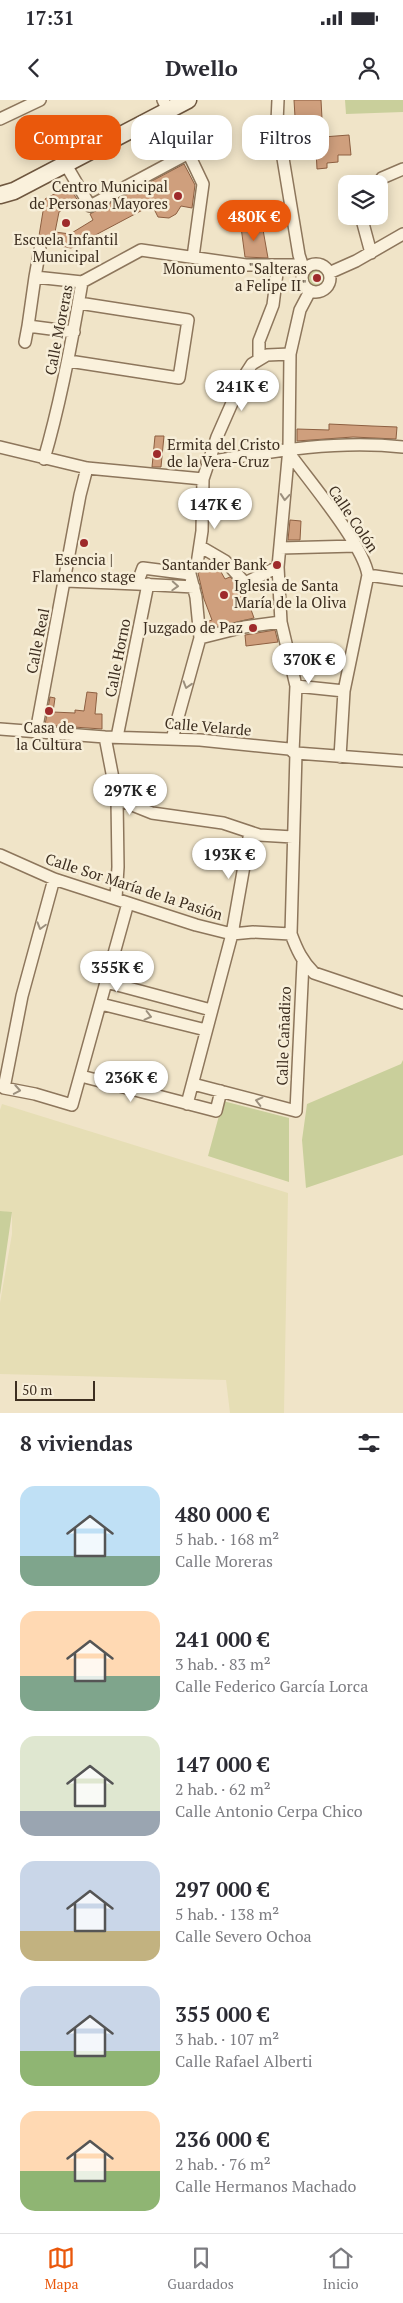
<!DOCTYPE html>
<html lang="es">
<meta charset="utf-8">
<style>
body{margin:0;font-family:"PT Serif",serif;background:#f7f7f7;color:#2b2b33;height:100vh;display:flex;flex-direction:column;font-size:19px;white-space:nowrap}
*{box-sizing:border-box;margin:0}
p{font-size:16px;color:#7c7c81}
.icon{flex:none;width:28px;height:28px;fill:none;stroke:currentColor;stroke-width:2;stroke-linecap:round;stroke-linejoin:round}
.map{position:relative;height:1313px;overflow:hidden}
.panel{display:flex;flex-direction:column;background:#fff;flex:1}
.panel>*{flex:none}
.hud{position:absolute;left:15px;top:15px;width:374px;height:45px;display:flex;gap:10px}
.fabs{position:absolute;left:338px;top:75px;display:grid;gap:10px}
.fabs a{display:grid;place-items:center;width:50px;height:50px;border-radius:10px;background:#fff;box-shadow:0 2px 12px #0003;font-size:25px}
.scale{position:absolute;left:15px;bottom:12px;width:80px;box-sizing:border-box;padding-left:5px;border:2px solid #3d2e20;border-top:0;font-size:14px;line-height:18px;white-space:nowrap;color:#3d2e20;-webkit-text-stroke:4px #f7eed8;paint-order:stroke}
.price{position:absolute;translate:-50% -42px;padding:0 11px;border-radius:18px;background:#fff;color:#222;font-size:16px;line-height:32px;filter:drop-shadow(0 1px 2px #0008)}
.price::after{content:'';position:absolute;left:50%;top:30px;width:15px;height:11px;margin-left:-8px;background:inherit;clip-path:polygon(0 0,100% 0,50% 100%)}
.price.selected{background:#ea580c;color:#fff}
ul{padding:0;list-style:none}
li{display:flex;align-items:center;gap:15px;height:125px;padding:0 20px}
li span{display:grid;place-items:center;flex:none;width:140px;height:100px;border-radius:15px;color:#555}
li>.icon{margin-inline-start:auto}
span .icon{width:60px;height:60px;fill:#fffc;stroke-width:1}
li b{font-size:21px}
h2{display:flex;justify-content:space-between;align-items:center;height:60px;padding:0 20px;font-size:21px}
.tag{padding:0 18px;border-radius:15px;background:#fff;box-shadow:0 2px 12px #0003;font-size:18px;line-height:45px}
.tag.selected{background:#ea580c;color:#fff}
.status{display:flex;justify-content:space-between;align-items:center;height:35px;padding:0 25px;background:#fff;direction:ltr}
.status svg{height:14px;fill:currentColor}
header{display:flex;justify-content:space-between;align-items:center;height:65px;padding:0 20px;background:#fff;font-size:22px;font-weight:700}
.dock{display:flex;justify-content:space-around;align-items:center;height:70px;border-top:1px solid #e1e1e2;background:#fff;font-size:14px;color:#7c7c81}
.dock a{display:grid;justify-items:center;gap:2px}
.dock .selected{color:#ea580c}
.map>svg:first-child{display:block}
.farmland{fill:#e6deb5}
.green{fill:#c9cf9b}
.building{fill:#cf9f7d;stroke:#8d5f41}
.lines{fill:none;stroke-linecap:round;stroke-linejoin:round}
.street-casing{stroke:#8d765c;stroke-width:14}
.secondary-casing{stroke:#6f573f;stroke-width:19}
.street{stroke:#faf1dc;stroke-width:11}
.secondary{stroke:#faf1dc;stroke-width:16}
.oneway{stroke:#9c907e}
.poi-dot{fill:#9e2a2b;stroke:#f7eed8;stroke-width:2}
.labels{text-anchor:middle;stroke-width:5;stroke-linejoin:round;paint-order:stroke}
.poi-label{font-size:15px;fill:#3d2e20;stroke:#f7eed8;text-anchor:end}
.street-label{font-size:15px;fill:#3d2e20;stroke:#f7eed8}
</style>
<div class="status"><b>17:31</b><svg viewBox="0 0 49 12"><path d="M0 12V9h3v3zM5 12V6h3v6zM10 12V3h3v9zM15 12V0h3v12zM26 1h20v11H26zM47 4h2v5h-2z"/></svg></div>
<header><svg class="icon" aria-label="back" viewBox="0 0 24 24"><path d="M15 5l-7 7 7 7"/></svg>Dwello<svg class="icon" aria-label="person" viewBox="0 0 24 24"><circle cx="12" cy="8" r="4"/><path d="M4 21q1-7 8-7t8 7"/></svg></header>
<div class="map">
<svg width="403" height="1313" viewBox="0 0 403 1313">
<rect width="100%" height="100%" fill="#f0e4c8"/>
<!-- farmland -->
<path class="farmland" d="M2,1004l286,89 -4,220h-54l-4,-33 -226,-6v-71l12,-69v-21l-12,-2v-101z"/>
<!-- green -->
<path class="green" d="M345,0h58v12l-57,2z
M306 178a11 11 0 1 1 22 0a11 11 0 1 1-22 0Z
M403,960v95l-97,33 -4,-48 5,-36 94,-40z
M223,1001l66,17v64l-81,-26z
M0,1111l12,1 -12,83z"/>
<!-- building -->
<path class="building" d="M294,0h27l2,37 26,-2 2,20h-13v7l-11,1v5l-10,1 -1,-19 -19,1z
M184,64l11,21 -3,23 -11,-2 -5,8 -7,4 -11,-1 -6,-12 -81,43 -33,-6 7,-43 24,-13 9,15 -19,11 -4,20 15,2 23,-14 -3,-6z
M262,124l6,34 -23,-1 -4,-30z
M329,324l43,2 25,1 -1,12 -43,-2 -56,4v-12l32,1z
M155,336h9l-3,31h-9z
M290,420l11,1 -1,19h-12z
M217,465l8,14 5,-2 14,13 10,28 -47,11 -1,-7 6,-2 -8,-21 -6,-26z
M275,530l3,12 -32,4 -1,-11z
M87,592l10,1 -2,21h7v15l-57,-4 5,-28 5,1 -2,14 22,1v-3l9,1z"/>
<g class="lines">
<defs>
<path id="street" d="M163,0l40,84 -10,73
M278,0l-1,22 22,133 5,15
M0,19l40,-19
M69,70l21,36 99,-53
M378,84l4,-6 21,-9
M361,116l10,37
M302 178a14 14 0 1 1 28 0a14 14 0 1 1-28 0Z
M329,173l27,-12 47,-27
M35,177l5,-28
M74,232l-46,-6 7,-49 47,5
M25,242l3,-16
M259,258v-17l14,-36 5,-40
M69,261l110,17 9,-58 -109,-17
M0,347l87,21 116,11
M289,353c20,28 74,91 79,122l-24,116 -4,66
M44,359c17,-58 28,-117 38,-177l59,-32 105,15h56
M207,362c66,-11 129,-22 196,-15
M201,447l24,14 20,22 33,-16
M280,448l76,-2
M190,474l-1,-4 8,-6 5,-33 1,-52 14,-42 26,-59 9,-14 15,-9 23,-1
M190,474l-47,-6 -6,16 57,3
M368,475l35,5
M66,481l71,3
M200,538l44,-11 37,-5
M296,586l48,5
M0,629l105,8 95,3 89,9 7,4 107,8
M36,632l44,-237 7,-27
M105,637l12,62 1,68 -2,31
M117,637l31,-153
M172,639l28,-101 -4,-41 -6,-23
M293,652l3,-66 -15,-64 -3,-55 11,-119 1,-94 10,-44 10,-19
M296,653l-5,181c6,16 11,27 23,39l89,30
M117,699l35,14 71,10 36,12 34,2
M0,755l54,24 142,46 36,9 21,-2 38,2
M54,779l-32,117 -18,92 31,6 37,11 56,-202
M106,882l105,28
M101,904l105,26
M81,976l135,35 5,-20
M193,984l103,27 7,-149
M187,1004l45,-170 18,-102"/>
<path id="secondary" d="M0,95l14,-4 174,-91"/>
</defs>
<!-- street casing -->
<use href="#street" class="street-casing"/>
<!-- secondary casing -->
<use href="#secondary" class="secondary-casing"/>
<!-- street -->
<use href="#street" class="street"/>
<!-- secondary -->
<use href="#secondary" class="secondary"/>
</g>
<!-- one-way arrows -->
<defs><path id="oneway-chevron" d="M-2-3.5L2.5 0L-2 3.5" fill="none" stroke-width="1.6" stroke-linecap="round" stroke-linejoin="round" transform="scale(1.25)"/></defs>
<g class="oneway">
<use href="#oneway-chevron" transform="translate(285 397) rotate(95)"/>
<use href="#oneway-chevron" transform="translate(175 486) rotate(3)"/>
<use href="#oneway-chevron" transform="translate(187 585) rotate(107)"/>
<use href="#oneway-chevron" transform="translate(41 826) rotate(106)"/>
<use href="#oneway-chevron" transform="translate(148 916) rotate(14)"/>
<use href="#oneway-chevron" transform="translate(17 990) rotate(10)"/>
<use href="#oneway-chevron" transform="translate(259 1001) rotate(-166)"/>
</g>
<!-- markers -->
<g class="poi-dot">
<circle cx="178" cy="96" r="5"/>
<circle cx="66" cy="123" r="5"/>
<circle cx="317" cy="178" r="5"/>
<circle cx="157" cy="354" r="5"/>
<circle cx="84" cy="443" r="5"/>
<circle cx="277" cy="465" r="5"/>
<circle cx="224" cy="495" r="5"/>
<circle cx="253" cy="528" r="5"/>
<circle cx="49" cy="611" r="5"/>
</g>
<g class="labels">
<!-- poi labels -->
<g class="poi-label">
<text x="168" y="92">Centro Municipal<tspan x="168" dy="17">de Personas Mayores</tspan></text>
<text x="66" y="145" text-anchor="middle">Escuela Infantil<tspan x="66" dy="17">Municipal</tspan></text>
<text x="307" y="174">Monumento "Salteras<tspan x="307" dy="17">a Felipe II"</tspan></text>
<text x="167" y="350" text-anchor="start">Ermita del Cristo<tspan x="167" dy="17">de la Vera-Cruz</tspan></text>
<text x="84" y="465" text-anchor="middle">Esencia |<tspan x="84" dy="17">Flamenco stage</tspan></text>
<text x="267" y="470">Santander Bank</text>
<text x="234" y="491" text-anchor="start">Iglesia de Santa<tspan x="234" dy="17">María de la Oliva</tspan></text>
<text x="243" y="533">Juzgado de Paz</text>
<text x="49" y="633" text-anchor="middle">Casa de<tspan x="49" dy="17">la Cultura</tspan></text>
</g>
<!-- street labels -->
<g class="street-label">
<text transform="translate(59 230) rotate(-79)" y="5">Calle Moreras</text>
<text transform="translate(353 419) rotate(56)" y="5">Calle Colón</text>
<text transform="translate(38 541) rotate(-79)" y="5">Calle Real</text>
<text transform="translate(118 558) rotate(-79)" y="5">Calle Horno</text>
<text transform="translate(208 627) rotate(5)" y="5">Calle Velarde</text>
<text transform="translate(134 787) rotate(18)" y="5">Calle Sor María de la Pasión</text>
<text transform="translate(284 936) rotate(-88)" y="5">Calle Cañadizo</text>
</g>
</g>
</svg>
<div class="fabs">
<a><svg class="icon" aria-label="layers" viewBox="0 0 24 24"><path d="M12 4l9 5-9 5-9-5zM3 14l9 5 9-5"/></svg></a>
</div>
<div class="scale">50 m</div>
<b class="price selected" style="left:254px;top:142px">480K €</b>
<b class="price" style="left:242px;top:312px">241K €</b>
<b class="price" style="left:215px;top:430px">147K €</b>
<b class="price" style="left:309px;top:585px">370K €</b>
<b class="price" style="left:130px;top:716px">297K €</b>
<b class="price" style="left:229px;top:780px">193K €</b>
<b class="price" style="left:117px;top:893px">355K €</b>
<b class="price" style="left:131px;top:1003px">236K €</b>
<div class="hud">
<a class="tag selected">Comprar</a>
<a class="tag">Alquilar</a>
<a class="tag">Filtros</a>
</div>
</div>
<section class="panel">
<h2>8 viviendas<svg class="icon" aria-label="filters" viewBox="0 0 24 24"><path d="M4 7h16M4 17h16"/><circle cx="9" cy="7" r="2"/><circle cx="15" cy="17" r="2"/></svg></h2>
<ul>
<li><span style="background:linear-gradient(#bfe0f5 70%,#7fa58c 0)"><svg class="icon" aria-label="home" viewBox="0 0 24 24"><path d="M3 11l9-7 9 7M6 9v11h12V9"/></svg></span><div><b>480 000 €</b><p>5 hab. · 168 m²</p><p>Calle Moreras</p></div></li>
<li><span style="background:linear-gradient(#ffd9b3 65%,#7fa58c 0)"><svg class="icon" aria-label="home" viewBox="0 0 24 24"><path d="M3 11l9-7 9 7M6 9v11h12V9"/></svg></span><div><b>241 000 €</b><p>3 hab. · 83 m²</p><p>Calle Federico García Lorca</p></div></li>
<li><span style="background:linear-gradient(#dfe7d0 75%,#9aa5b1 0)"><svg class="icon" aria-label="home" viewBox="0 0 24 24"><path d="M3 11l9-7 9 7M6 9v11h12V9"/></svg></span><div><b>147 000 €</b><p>2 hab. · 62 m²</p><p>Calle Antonio Cerpa Chico</p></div></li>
<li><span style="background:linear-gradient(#c9d6e8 70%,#c2b280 0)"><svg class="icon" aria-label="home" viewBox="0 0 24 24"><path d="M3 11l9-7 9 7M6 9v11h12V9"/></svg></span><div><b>297 000 €</b><p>5 hab. · 138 m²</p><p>Calle Severo Ochoa</p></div></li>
<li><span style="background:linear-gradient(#c9d6e8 65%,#8fb573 0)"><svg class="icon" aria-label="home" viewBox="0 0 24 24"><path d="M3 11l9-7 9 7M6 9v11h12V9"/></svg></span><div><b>355 000 €</b><p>3 hab. · 107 m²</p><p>Calle Rafael Alberti</p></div></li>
<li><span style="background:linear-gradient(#ffd9b3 60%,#8fb573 0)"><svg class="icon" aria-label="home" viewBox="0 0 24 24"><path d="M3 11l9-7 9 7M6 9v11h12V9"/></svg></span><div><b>236 000 €</b><p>2 hab. · 76 m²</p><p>Calle Hermanos Machado</p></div></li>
</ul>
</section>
<nav class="dock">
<a class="selected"><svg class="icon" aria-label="map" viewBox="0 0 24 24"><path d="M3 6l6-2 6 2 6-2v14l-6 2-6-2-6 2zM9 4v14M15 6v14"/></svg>Mapa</a>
<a><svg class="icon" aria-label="saved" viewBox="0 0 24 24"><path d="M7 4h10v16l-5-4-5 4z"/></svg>Guardados</a>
<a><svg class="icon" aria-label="home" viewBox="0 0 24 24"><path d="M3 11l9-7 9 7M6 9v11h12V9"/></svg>Inicio</a>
</nav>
